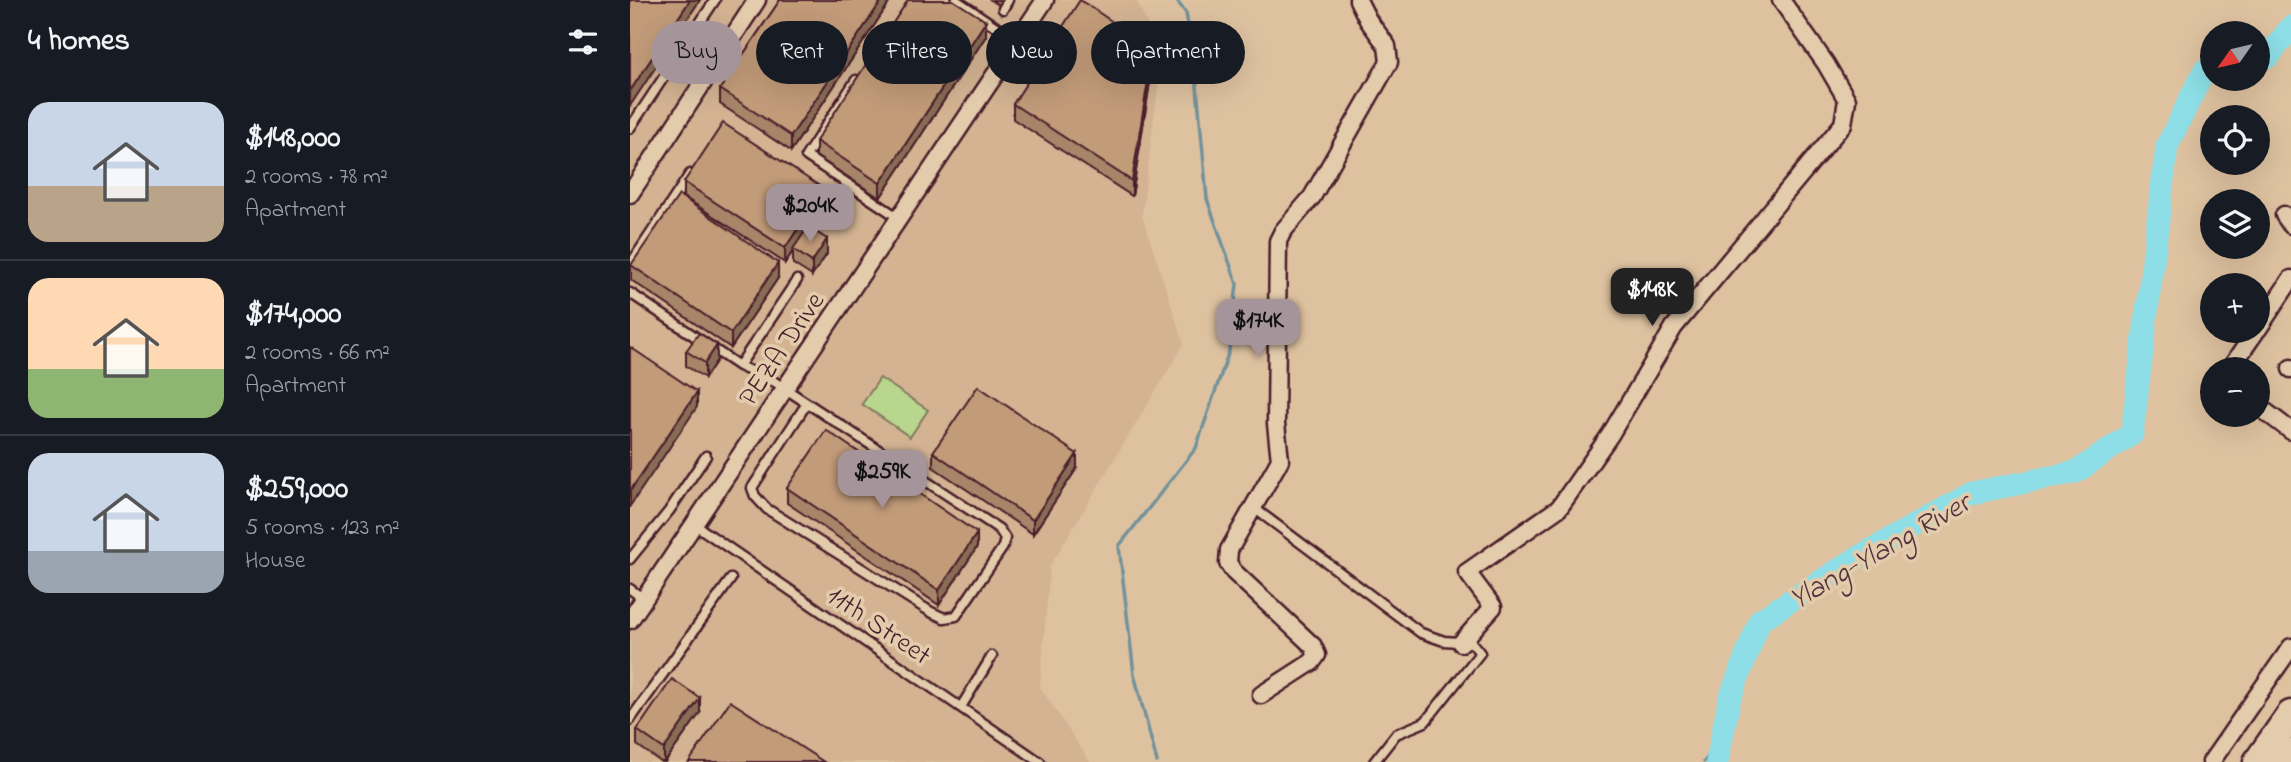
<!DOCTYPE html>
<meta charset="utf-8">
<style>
body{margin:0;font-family:"Indie Flower",sans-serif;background:#242831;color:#f1f3f6;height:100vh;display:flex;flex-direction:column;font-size:26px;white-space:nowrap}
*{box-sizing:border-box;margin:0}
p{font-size:23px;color:#9ea1a6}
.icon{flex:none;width:38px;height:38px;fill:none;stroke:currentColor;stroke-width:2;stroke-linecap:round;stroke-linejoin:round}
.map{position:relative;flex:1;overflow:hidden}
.details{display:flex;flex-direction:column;background:#171b24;width:630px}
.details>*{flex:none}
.top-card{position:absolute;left:21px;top:21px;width:665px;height:63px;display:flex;gap:14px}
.needle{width:46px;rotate:236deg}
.tools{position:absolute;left:1570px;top:21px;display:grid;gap:14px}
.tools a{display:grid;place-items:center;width:70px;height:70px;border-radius:50%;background:#171b24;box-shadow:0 7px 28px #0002;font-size:35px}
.price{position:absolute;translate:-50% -60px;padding:0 16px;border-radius:14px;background:#a6949b;color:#111;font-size:23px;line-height:46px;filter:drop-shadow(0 2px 4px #0008)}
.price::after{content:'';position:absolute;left:50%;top:42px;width:21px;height:16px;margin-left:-10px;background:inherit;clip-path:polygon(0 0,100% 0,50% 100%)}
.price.on{background:#222;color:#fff}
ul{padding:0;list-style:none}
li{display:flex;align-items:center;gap:21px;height:175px;padding:0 28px}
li+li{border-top:2px solid #363941}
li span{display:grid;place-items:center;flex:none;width:196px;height:140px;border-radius:21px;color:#555}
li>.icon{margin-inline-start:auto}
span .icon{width:84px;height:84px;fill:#fffc;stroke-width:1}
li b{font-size:30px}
h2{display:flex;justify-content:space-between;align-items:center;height:84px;padding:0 28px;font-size:30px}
.tag{padding:0 24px;border-radius:32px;background:#171b24;box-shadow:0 7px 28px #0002;font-size:24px;line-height:63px}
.tag.on{background:#a6949b;color:#111}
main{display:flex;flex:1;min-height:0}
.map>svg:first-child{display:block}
.built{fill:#d3b392}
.green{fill:#b9d68f;stroke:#827a5d;stroke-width:2}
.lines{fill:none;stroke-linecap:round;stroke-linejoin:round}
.stream{stroke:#72929b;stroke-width:3.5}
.river{stroke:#8ddee6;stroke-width:23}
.service-casing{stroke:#4a1f2b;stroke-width:13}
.minor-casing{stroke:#4a1f2b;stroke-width:21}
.motorway-casing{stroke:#4a1f2b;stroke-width:33}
.service{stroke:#e3ccac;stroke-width:8}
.minor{stroke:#e3ccac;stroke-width:16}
.motorway{stroke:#e3ccac;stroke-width:28}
.wall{fill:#a78568;stroke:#4a1f2b;stroke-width:2}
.shaded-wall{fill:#886c55;stroke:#4a1f2b;stroke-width:2}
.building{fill:#c29b79;stroke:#4a1f2b;stroke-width:2}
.labels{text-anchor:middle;stroke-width:7;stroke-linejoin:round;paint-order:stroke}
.street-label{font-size:28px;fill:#4a1f2b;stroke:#e3ccac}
.water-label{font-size:30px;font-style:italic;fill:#51323e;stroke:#e3ccac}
</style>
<main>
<section class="details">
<h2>4 homes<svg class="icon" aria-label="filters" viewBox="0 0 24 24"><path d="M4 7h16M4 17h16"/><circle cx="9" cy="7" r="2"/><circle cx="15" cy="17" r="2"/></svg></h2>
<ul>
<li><span style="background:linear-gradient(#c9d6e8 60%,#b9a48a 0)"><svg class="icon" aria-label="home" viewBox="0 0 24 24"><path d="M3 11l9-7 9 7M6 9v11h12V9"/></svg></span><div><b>$148,000</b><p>2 rooms · 78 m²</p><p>Apartment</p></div></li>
<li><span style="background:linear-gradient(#ffd9b3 65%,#8fb573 0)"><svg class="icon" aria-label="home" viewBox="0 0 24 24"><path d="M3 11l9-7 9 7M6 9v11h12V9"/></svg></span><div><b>$174,000</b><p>2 rooms · 66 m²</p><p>Apartment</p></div></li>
<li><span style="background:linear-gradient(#c9d6e8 70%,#9aa5b1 0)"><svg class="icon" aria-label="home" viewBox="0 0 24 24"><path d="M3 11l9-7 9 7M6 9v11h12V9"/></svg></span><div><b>$259,000</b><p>5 rooms · 123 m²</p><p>House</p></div></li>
</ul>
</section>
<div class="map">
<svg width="1661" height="762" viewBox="0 0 1661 762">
<rect width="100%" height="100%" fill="#dec2a0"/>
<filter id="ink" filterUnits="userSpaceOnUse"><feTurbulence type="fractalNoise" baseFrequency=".0143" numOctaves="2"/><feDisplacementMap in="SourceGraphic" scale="14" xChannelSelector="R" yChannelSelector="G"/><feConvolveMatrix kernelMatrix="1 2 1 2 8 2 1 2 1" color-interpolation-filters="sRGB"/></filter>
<g filter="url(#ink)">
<!-- built -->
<path class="built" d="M0,0h506l26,54 -20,161 42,129 -134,222 -10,121 50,75h-460z"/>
<!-- green -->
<path class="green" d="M250,378l48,32 -18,27 -48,-33z"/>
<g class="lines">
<!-- stream -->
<path class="stream" d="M527,762l-23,-88 -15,-128 77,-98 33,-97 8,-67 -30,-85 -11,-124 -10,-62 -10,-13
M1074,762l17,-23"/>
<!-- river -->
<path class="river" d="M1628,59l11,-3 22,-29
M1087,762l12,-61 31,-81 97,-62 115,-65 104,-21 56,-38 35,-288 37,-75 8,-2"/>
<defs>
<path id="service" d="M326,0l61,41
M373,9l5,-9
M226,80l-50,76 93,62
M0,128l85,-128
M0,265l60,-91
M0,293l109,73 36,16 224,147 6,9 -2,9 -47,69 -12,2 -13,-6 -164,-103 -12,-13 -3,-8 55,-85
M109,366l58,-86
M624,508l167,125 23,8 28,2 8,10 -55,69 -29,12 -22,28
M64,524l346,238
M0,559l39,-48 37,-55
M0,589l14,10
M331,707l31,-51
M0,720l101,-141"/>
<path id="minor" d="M0,194l127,-194
M1654,215l7,10
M1628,329l33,-50
M1661,368v1
M1600,369l26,-38
M1628,406l33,25
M0,620l415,-620
M831,643l32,-36 -26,-35 92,-64 51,-73 64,-108 169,-203 4,-24 -21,-36 -45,-64
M631,695l51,-33 5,-7 -4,-9 -79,-74 -6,-9 1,-13 51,-90 -4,-36 2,-183 5,-10 29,-34 77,-135 -2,-16 -19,-26 -10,-20
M1581,762l80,-115"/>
<path id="motorway" d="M1628,762l33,-47
M1655,762l6,-8"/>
</defs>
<!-- service casing -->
<use href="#service" class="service-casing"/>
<!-- minor casing -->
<use href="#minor" class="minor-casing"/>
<!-- motorway casing -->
<use href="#motorway" class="motorway-casing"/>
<!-- service -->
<use href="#service" class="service"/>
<!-- minor -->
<use href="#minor" class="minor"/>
<!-- motorway -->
<use href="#motorway" class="motorway"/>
</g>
<!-- wall -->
<path class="wall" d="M150,0h111l-100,151 -71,-47v-15z
M361,0h11l-3,5z
M356,36l-106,162 -64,-42v-15z
M523,63l-21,133 -119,-77v-15z
M54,182l140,22 -15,23 18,27 -15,22 -19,-12v-13l-8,12 -101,-66z
M1,265l147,13 -47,70 -100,-68z
M56,351l31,9 -12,18 -19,-12z
M303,452l144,16 -44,66 -100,-67z
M157,488l190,59 -38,58 -152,-102z
M70,713l-35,49h-4l-24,-17v-15z"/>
<!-- shaded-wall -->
<path class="shaded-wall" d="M60,0h10l-70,106v-15z
M252,0h9l-100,151v-15z
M356,21v15l-106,162v-15z
M523,49v14l-21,133v-15z
M194,189v15l-39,59v-15z
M197,239v15l-15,22v-14z
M148,263v15l-47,70v-15z
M87,345v15l-12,18v-15z
M67,392v15l-67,99v-15z
M447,454v14l-44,66v-14z
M347,533v14l-38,58v-15z
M70,698v15l-35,49h-1v-13z"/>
<!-- building -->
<path class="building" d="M0,0h60l-60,91z
M150,0h102l-91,136 -71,-47z
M278,0h45l33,21 -106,162 -64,-42z
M450,0l73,49 -21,132 -119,-77z
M93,123l101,66 -39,59 -101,-66z
M49,195l99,68 -47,70 -100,-68z
M178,227l19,12 -15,23 -19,-13z
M69,333l18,12 -12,18 -19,-12z
M0,347l67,45 -67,99z
M348,386l99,68 -44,66 -100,-68z
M196,430l151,103 -38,57 -152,-102z
M42,679l28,19 -36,51 -27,-19z
M100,701l94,61h-135z"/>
</g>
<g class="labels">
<!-- street labels -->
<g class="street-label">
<text transform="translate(150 348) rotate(-56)" y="10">PEZA Drive</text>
<text transform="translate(250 624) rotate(34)" y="10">11th Street</text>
</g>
<!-- water labels -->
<g class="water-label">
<text transform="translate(1249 550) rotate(-30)" y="10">Ylang-Ylang River</text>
</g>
</g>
</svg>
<div class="tools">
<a><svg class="needle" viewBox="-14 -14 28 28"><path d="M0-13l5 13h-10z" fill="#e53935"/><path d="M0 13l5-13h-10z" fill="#9ea1a6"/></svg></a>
<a><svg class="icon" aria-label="locate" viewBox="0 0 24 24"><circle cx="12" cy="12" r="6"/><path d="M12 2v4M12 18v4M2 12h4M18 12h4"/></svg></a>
<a><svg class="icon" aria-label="layers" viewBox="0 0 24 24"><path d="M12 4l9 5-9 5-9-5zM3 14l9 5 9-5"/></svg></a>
<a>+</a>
<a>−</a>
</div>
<b class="price" style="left:180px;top:244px">$204K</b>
<b class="price on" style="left:1022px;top:328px">$148K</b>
<b class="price" style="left:628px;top:359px">$174K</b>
<b class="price" style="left:252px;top:510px">$259K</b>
<div class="top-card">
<a class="tag on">Buy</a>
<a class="tag">Rent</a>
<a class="tag">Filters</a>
<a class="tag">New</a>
<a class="tag">Apartment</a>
</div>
</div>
</main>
